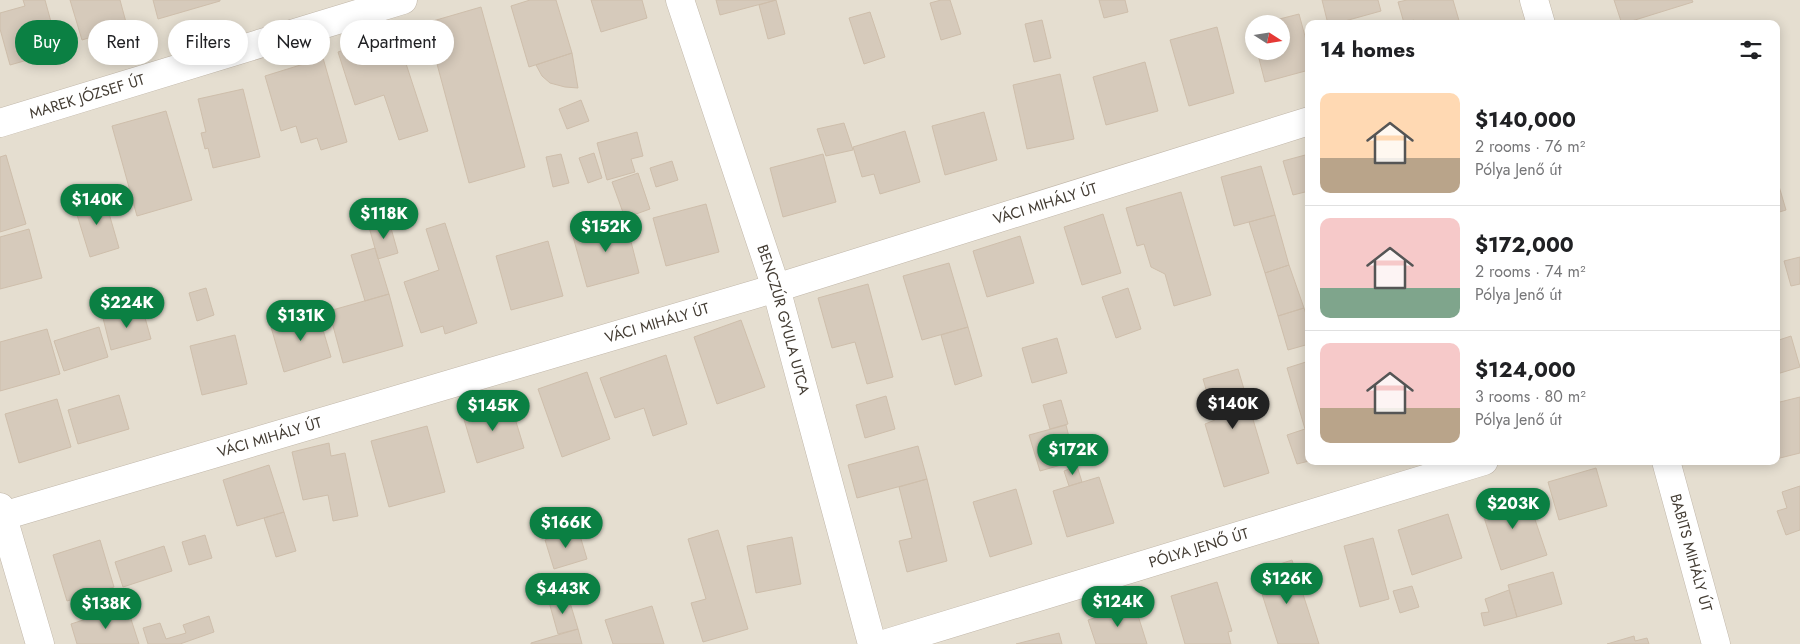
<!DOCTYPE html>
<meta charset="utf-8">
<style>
body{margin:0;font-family:Jost,sans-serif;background:#f2f2f2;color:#202124;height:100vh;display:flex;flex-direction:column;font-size:19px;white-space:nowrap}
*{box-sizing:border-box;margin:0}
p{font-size:16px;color:#757577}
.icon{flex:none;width:28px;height:28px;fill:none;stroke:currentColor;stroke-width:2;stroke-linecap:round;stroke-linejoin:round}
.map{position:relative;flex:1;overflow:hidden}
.side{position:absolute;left:1305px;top:20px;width:475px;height:445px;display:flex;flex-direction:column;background:#fff;border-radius:10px;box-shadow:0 2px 12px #0003}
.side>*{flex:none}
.guide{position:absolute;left:15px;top:20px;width:475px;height:45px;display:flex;gap:10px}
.needle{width:32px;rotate:102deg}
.buttons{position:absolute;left:1245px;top:15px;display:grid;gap:10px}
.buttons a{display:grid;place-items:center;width:45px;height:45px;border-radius:50%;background:#fff;box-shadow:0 2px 12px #0003;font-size:25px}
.price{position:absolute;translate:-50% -42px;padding:0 11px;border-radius:18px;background:#0b8043;color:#fff;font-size:16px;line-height:32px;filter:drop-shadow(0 1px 2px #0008)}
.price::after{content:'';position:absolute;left:50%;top:30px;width:15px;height:11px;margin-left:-8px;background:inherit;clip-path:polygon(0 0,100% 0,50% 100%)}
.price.on{background:#222;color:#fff}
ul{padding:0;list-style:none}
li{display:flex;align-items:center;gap:15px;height:125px;padding:0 15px}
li+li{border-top:1px solid #e0e0e0}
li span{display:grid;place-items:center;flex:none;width:140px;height:100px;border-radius:10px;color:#555}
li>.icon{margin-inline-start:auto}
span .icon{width:60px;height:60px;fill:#fffc;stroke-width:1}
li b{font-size:21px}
h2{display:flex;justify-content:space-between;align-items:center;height:60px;padding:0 15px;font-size:21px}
.tag{padding:0 18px;border-radius:22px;background:#fff;box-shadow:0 2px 12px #0003;font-size:18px;line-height:45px}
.tag.on{background:#0b8043;color:#fff}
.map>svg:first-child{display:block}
.residential{fill:#e5ded0;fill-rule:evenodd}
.building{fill:#d6cabb;stroke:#cebeab}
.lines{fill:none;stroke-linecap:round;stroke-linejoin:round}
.street-casing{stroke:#c0b6a8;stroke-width:29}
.street{stroke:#fff;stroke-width:28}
.labels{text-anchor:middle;stroke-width:4;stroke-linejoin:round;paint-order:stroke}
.street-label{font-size:15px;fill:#433c33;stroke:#fff}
</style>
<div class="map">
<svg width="1800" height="644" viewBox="0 0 1800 644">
<rect width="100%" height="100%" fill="#f1ece2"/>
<!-- residential -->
<path class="residential" d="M0,0h1800v644h-1800zM1254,24h27v27h-27zM1309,24h467v437h-467z"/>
<!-- building -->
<path class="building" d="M23,0h22l14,51 -49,14 -10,-36v-16l25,-7z
M70,0h50l7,26 -45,14z
M153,0h67v1l-62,18z
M530,0h26l16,53 -43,14 -18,-61z
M591,0h51l5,18 -46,14z
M716,0h60l-56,15z
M776,0l9,34 -17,5 -9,-34z
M941,0h9l11,34 -20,6 -11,-37z
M1099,0h26l3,12 -24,6z
M1322,0h56l3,11 -47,13h-6z
M1407,0h46l7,24h-45l-1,-4 -10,3 -6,-21z
M1614,0h78l1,2 -71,22z
M481,7l44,160 -56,16 -43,-160z
M870,12l15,45 -21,7 -15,-46z
M1299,14l10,37v19l-44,12 -8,-31h24v-27h-21z
M1042,20l9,38 -17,4 -9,-38z
M1254,25v14l-4,-13z
M1217,27l17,66 -45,13 -19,-66z
M396,33l32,98 -29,9 -15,-45 -29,10 -17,-53z
M572,53l6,35 -13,-1 -15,-4 -8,-7 -6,-11z
M323,58l24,84 -26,8 -4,-12 -16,5 -5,-17 -15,5 -16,-55z
M1145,62l13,49 -52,14 -13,-48z
M1060,74l14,65 -47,10 -14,-64z
M243,89l17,68 -47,11 -5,-20 -3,1 -4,-16 5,-1 -8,-33z
M581,100l8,21 -22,8 -8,-20z
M166,111l26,89 -55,16 -25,-90z
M984,112l13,48 -52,15 -13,-49z
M844,123l9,27 -27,6 -9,-27z
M905,131l15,51 -40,12 -6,-20 -12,3 -9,-30z
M637,132l6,24 -12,3 4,13 -28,8 -10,-37z
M594,153l8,25 -14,5 -9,-25z
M561,154l8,29 -16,4 -7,-30z
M823,154l13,48 -53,15 -13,-49z
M1309,154v37l-16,4 -10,-34z
M6,155l20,69 -26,8v-75z
M672,161l6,19 -22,7 -6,-19z
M1261,166l14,49 -41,11 -13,-49z
M638,173l12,36 -25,9 -13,-36z
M1776,176l10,34 -10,3z
M1181,192l30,103 -37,11 -9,-32 -14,-7 -7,-23 -7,2 -11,-38z
M104,196l15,52 -29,9 -16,-52z
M706,204l13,48 -53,14 -13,-48z
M1103,214l18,59 -39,12 -18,-58z
M1275,215l14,50 -24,8 -16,-51z
M625,218l14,55 -52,14 -15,-54z
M389,221l9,32 -20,6 -9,-32z
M445,223l32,100 -32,11 -2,-8 -22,7 -17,-51 35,-12 -13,-41z
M29,229l13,49 -42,11v-52z
M1020,236l14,47 -47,14 -14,-46z
M548,241l15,55 -52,14 -15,-54z
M375,248l14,46 -24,7 -14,-46z
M1800,257v27l-9,2 -7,-25z
M949,263l19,64 -46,13 -19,-64z
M1289,265l15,43 -26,8 -13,-43z
M868,284l25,93 -26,7 -12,-42 -23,6 -14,-50z
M206,288l8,27 -17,6 -8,-28z
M1128,288l13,41 -25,9 -14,-41z
M389,294l14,52 -60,17 -14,-52z
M142,307l9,32 -40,11 -8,-32z
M1304,308l5,15v21l-21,6 -10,-34z
M318,313l13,44 -47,15 -13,-45z
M741,320l24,67 -48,17 -23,-67z
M99,327l9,30 -44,14 -10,-30z
M968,327l14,49 -27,9 -14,-50z
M47,329l13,45 -60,17v-49z
M235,335l12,49 -45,11 -12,-49z
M1791,336l9,31 -23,7 2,8 -3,1v-42z
M1057,338l10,35 -35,10 -10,-35z
M666,355l21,69 -34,12 -9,-28 -29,10 -15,-40z
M1309,361v100l-12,3 -10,-29 18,-6 -18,-61z
M1238,369l31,104 -45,14 -19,-63 10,-4 -12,-41z
M587,372l23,67 -48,18 -24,-68z
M119,395l10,34 -51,15 -10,-34z
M886,396l9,33 -30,9 -9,-33z
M1800,397v56l-24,6v-56z
M57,399l14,48 -52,16 -14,-49z
M1061,400l7,24 -18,5 -7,-24z
M510,402l14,46 -47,15 -14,-47z
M1066,425l9,36 -35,10 -11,-36z
M427,426l18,66 -56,15 -18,-66z
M329,443l2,13 14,-3 13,63 -25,5 -5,-26 -25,5 -11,-48z
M918,446l9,33 -70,19 -9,-33z
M269,465l15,47 -47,14 -14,-46z
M1077,466l5,16 -13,4 -5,-15z
M1596,468l11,38 -48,14 -11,-38z
M1099,477l15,46 -47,14 -14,-46z
M927,479l20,82 -40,11 -8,-31 13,-3 -13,-51z
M1800,486v44l-14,5 -9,-24 10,-3 -5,-16z
M1016,489l16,55 -42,13 -17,-55z
M1525,490l22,65 -46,15 -21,-65z
M284,512l12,39 -20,6 -12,-39z
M1448,514l14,44 -50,17 -14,-45z
M578,529l9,30 -33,10 -9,-29z
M718,530l30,99 -45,13 -12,-39 15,-4 -18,-60z
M205,535l7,23 -23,7 -7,-23z
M792,537l9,47 -45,9 -9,-47z
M1373,538l16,61 -29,8 -16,-61z
M100,540l14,47 -47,14 -14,-46z
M164,546l8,25 -49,16 -8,-25z
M1292,560l27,84h-41l-23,-72z
M1553,572l9,32 -45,13 -9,-32z
M1217,582l15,49 -4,1 3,12h-46l-14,-48z
M1412,586l7,21 -19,6 -7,-22z
M1509,590l8,27 -33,9 -3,-13 8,-1 -4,-13z
M568,596l10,33 -20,5 -9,-32z
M652,606l12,38h-51l-8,-24z
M1135,606l12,38h-51l-8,-24z
M114,610l2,3 12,-3 11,34h-62l-6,-20z
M209,616l5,16 -34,12h-32l-5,-16 17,-5 6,16 20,-6 -3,-8z
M578,629l4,15h-51v-1z
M1059,633l3,11h-46z
M1634,636l1,5 12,-3 2,6h-42z"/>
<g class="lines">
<defs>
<g id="street">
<path id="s1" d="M680,0l96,288 96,356"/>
<path d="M1534,0l7,24"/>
<path id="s2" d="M0,123l403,-123"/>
<path id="s3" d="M1666,461l50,183"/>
<path d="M0,507l40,137"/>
<path id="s4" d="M3,516l773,-228 533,-167"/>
<path id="s5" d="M884,644l600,-183"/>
</g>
</defs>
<!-- street casing -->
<use href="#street" class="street-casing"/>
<!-- street -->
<use href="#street" class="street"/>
</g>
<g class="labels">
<!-- street labels -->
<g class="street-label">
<text dy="5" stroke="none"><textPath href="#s2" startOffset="91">MAREK JÓZSEF ÚT</textPath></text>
<text dy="5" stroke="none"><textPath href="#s4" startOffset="1088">VÁCI MIHÁLY ÚT</textPath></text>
<text dy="5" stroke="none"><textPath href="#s1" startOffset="336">BENCZÚR GYULA UTCA</textPath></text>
<text dy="5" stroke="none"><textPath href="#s4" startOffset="682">VÁCI MIHÁLY ÚT</textPath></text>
<text dy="5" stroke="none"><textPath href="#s4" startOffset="278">VÁCI MIHÁLY ÚT</textPath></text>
<text dy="5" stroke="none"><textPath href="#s5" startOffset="329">PÓLYA JENŐ ÚT</textPath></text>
<text dy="5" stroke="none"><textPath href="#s3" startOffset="95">BABITS MIHÁLY ÚT</textPath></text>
</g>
</g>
</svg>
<div class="buttons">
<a><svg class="needle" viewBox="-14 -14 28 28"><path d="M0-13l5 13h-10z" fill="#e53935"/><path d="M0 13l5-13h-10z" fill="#757577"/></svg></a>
</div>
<b class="price" style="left:97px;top:226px">$140K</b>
<b class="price" style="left:384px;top:240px">$118K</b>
<b class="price" style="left:606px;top:253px">$152K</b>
<b class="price" style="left:127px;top:329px">$224K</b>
<b class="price" style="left:301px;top:342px">$131K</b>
<b class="price on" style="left:1233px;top:430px">$140K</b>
<b class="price" style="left:493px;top:432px">$145K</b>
<b class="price" style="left:1073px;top:476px">$172K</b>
<b class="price" style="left:1513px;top:530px">$203K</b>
<b class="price" style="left:566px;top:549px">$166K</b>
<b class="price" style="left:1287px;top:605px">$126K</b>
<b class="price" style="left:563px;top:615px">$443K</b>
<b class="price" style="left:1118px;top:628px">$124K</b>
<b class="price" style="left:106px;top:630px">$138K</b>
<div class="guide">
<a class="tag on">Buy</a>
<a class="tag">Rent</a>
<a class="tag">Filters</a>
<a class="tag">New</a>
<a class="tag">Apartment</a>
</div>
<section class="side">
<h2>14 homes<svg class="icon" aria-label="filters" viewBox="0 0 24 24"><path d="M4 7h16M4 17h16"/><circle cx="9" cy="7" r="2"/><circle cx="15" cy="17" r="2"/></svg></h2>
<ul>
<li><span style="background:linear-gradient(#ffd9b3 65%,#b9a48a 0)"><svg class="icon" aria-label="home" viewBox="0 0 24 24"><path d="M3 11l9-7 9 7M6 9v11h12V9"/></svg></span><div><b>$140,000</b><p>2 rooms · 76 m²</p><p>Pólya Jenő út</p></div></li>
<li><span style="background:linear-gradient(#f6c9c9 70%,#7fa58c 0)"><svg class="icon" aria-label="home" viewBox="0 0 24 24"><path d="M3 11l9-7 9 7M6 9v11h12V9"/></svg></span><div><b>$172,000</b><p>2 rooms · 74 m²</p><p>Pólya Jenő út</p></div></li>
<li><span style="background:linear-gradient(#f6c9c9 65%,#b9a48a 0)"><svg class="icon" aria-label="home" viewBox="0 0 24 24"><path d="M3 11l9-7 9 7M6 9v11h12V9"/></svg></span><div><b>$124,000</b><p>3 rooms · 80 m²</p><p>Pólya Jenő út</p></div></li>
</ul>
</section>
</div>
